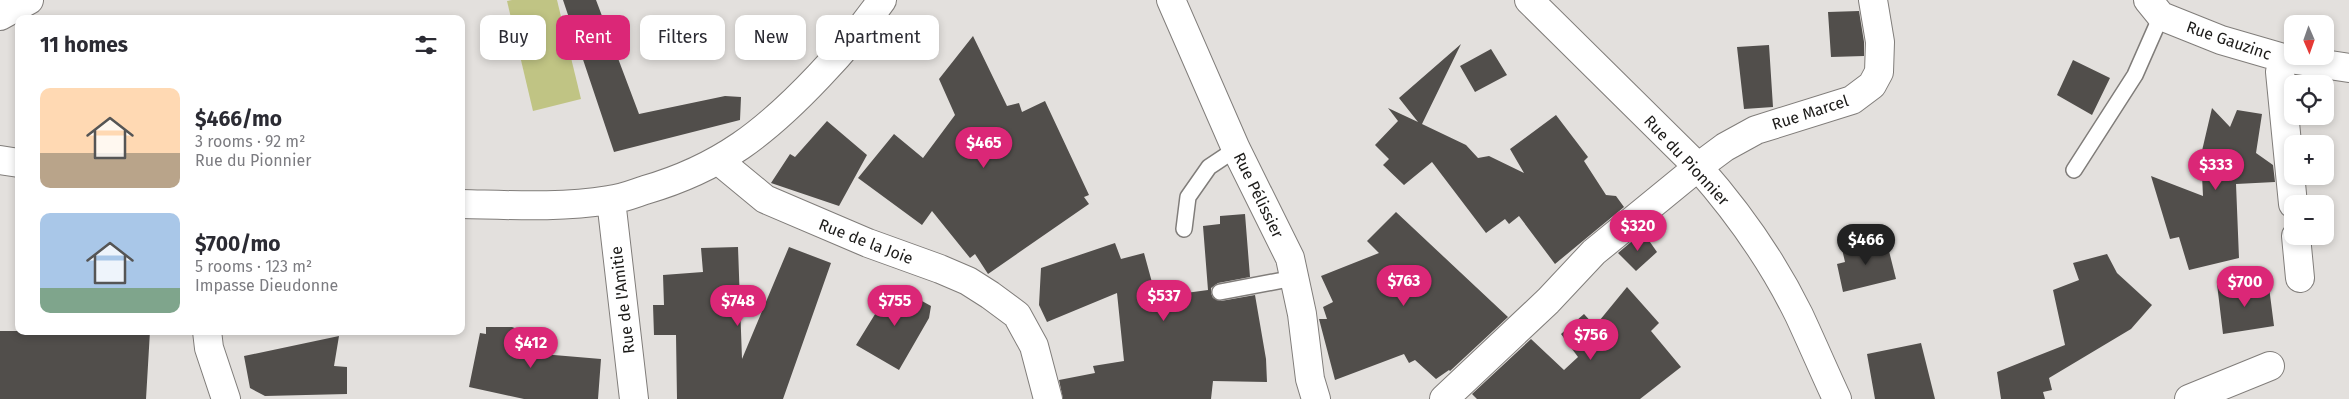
<!DOCTYPE html>
<meta charset="utf-8">
<style>
body{margin:0;font-family:"Fira Sans",sans-serif;background:#f2f2f3;color:#2b2b33;height:100vh;display:flex;flex-direction:column;font-size:19px;white-space:nowrap}
*{box-sizing:border-box;margin:0}
p{font-size:16px;color:#7c7c81}
.icon{flex:none;width:28px;height:28px;fill:none;stroke:currentColor;stroke-width:2;stroke-linecap:round;stroke-linejoin:round}
.map{position:relative;flex:1;overflow:hidden}
.details{position:absolute;left:15px;top:15px;width:450px;height:320px;display:flex;flex-direction:column;background:#fff;border-radius:10px;box-shadow:0 2px 8px #0003}
.details>*{flex:none}
.top-card{position:absolute;left:480px;top:15px;width:475px;height:45px;display:flex;gap:10px}
.needle{width:32px;rotate:178deg}
.buttons{position:absolute;left:2284px;top:15px;display:grid;gap:10px}
.buttons a{display:grid;place-items:center;width:50px;height:50px;border-radius:10px;background:#fff;box-shadow:0 2px 8px #0003;font-size:25px}
.price{position:absolute;translate:-50% -42px;padding:0 11px;border-radius:18px;background:#db2777;color:#fff;font-size:16px;line-height:32px;filter:drop-shadow(0 1px 2px #0008)}
.price::after{content:'';position:absolute;left:50%;top:30px;width:15px;height:11px;margin-left:-8px;background:inherit;clip-path:polygon(0 0,100% 0,50% 100%)}
.price.current{background:#222;color:#fff}
ul{padding:0;list-style:none}
li{display:flex;align-items:center;gap:15px;height:125px;padding:0 25px}
li span{display:grid;place-items:center;flex:none;width:140px;height:100px;border-radius:10px;color:#555}
li>.icon{margin-inline-start:auto}
span .icon{width:60px;height:60px;fill:#fffc;stroke-width:1}
li b{font-size:21px}
h2{display:flex;justify-content:space-between;align-items:center;height:60px;padding:0 25px;font-size:21px}
.pill{padding:0 18px;border-radius:10px;background:#fff;box-shadow:0 2px 8px #0003;font-size:18px;line-height:45px}
.pill.current{background:#db2777;color:#fff}
.map>svg:first-child{display:block}
.green{fill:#c0c484}
.building{fill:#514e4b}
.lines{fill:none;stroke-linecap:round;stroke-linejoin:round}
.service-casing{stroke:#807d7a;stroke-width:18}
.minor-casing{stroke:#807d7a;stroke-width:30}
.service{stroke:#fff;stroke-width:15}
.minor{stroke:#fff;stroke-width:28}
.labels{text-anchor:middle;stroke-width:5;stroke-linejoin:round;paint-order:stroke}
.street-label{font-size:16px;fill:#1b1a18;stroke:#fff}
</style>
<div class="map">
<svg width="2349" height="399" viewBox="0 0 2349 399">
<rect width="100%" height="100%" fill="#e3e0dd"/>
<!-- green -->
<path class="green" d="M512,0h45l24,99 -48,12 -26,-110z"/>
<!-- building -->
<path class="building" d="M563,0h33l43,114 86,-18 16,1 -1,23 -126,32z
M1859,11l5,31v14l-33,1 -3,-45z
M973,36l34,70 12,-3 3,9 23,-11 44,94 -5,2 5,7 -101,70 -13,-20 -5,4 -38,-47 -10,14 -64,-47 36,-44 29,24 32,-43 -16,-36z
M1461,44l-39,80 44,21 12,13 11,-2 35,17 -14,-24 46,-34 32,42 -4,4 22,34 10,1 8,11 -69,57 -36,-48 -10,8 -4,-5 -19,14 -54,-71 -28,23 -21,-20 6,-6 -14,-14 23,-24 -10,-13 30,14 -19,-24z
M1769,45l4,62 -29,2 -7,-62z
M1491,49l16,26 -32,17 -15,-26z
M2073,60l37,18 -18,37 -35,-20z
M2212,108l18,19 7,-17 25,4 -6,39 17,12 2,17 -39,2 3,74 -50,12 -10,-33 -9,2 -19,-63 52,20 -2,-41z
M827,121l40,34 -28,51 -68,-23 19,-29 5,3z
M1396,212l112,105 -58,54 -1,-1 -13,9 -21,-19 -6,3 -5,-9 -69,26 -16,-61h8l-4,-12 10,-5 -12,-26 58,-23 -12,-12z
M1245,214l5,63 -32,6 -7,5v5l2,5 8,3 34,-6 11,64 1,23 -54,-1 -2,18h-148l-4,-19 36,-7 -2,-7 31,-5 -7,-68 -70,29 -8,-17 2,-37 74,-25 6,16 23,-6 12,44 52,-7 -5,-64 17,-2v-8z
M1643,232l14,20 -21,19 -18,-18z
M1886,239l10,40 -53,13 -6,-28 8,-2 -3,-13z
M738,247l4,112 47,-112 42,16 -48,136h-106l-1,-64h-22l-1,-30h11l-1,-30 40,-3 -2,-24z
M2107,254l10,19 35,32 -21,24 -82,49 3,12 -9,2 2,7h-44l-4,-27 68,-27 -12,-55 26,-10 -6,-17z
M2217,284l52,3 5,39 -51,8z
M893,285l38,21 -2,12 -30,52 -43,-25z
M1627,287l32,36 -8,8 30,36 -41,32h-163l-5,-5 59,-55 33,31 14,-13 -17,-23 23,-20 11,12z
M486,327h26l14,5 -2,11 19,6 -1,5 59,5 -3,40h-74l-55,-12 11,-54 6,1z
M0,331h150l-4,68h-146z
M339,336l-5,30 13,1v27l-82,2 -15,-8 -6,-32z
M1921,343l14,56h-60l-8,-45z"/>
<g class="lines">
<defs>
<path id="service" d="M2074,170l61,-95 26,-59
M1184,229l4,-32 21,-30 27,-18
M1220,292l74,-14"/>
<path id="minor" d="M1171,0l65,149 54,109 12,56 8,65 6,20
M1529,0l169,167c39,44 75,95 101,148 13,28 25,56 38,84
M2148,0l13,16 60,24 62,18 66,10
M0,16l29,-16
M2283,58l-3,14 13,132
M0,160l19,3
M719,161l46,38 103,44 72,26 28,12 22,14 27,20 17,31 14,53
M611,200l23,199
M461,204c50,1 99,4 148,-4 12,-1 24,-6 36,-10 76,-22 121,-58 174,-114 23,-24 44,-49 63,-76
M2296,236l4,42
M207,331l2,17 17,51
M1444,399l104,-98 46,-49 104,-85 27,-20 31,-17 96,-30 20,-15 7,-13 1,-30 -7,-42
M2189,399l81,-33"/>
</defs>
<!-- service casing -->
<use href="#service" class="service-casing"/>
<!-- minor casing -->
<use href="#minor" class="minor-casing"/>
<!-- service -->
<use href="#service" class="service"/>
<!-- minor -->
<use href="#minor" class="minor"/>
</g>
<g class="labels">
<!-- street labels -->
<g class="street-label">
<text transform="translate(2229 40) rotate(19)" y="6">Rue Gauzinc</text>
<text transform="translate(1810 112) rotate(-18)" y="6">Rue Marcel</text>
<text transform="translate(1687 160) rotate(47)" y="6">Rue du Pionnier</text>
<text transform="translate(1259 195) rotate(64)" y="6">Rue Pélissier</text>
<text transform="translate(866 241) rotate(21)" y="6">Rue de la Joie</text>
<text transform="translate(622 300) rotate(-97)" y="6">Rue de l'Amitie</text>
</g>
</g>
</svg>
<div class="buttons">
<a><svg class="needle" viewBox="-14 -14 28 28"><path d="M0-13l5 13h-10z" fill="#e53935"/><path d="M0 13l5-13h-10z" fill="#7c7c81"/></svg></a>
<a><svg class="icon" aria-label="locate" viewBox="0 0 24 24"><circle cx="12" cy="12" r="6"/><path d="M12 2v4M12 18v4M2 12h4M18 12h4"/></svg></a>
<a>+</a>
<a>−</a>
</div>
<b class="price" style="left:984px;top:169px">$465</b>
<b class="price" style="left:2216px;top:191px">$333</b>
<b class="price" style="left:1638px;top:252px">$320</b>
<b class="price current" style="left:1866px;top:266px">$466</b>
<b class="price" style="left:1404px;top:307px">$763</b>
<b class="price" style="left:2245px;top:308px">$700</b>
<b class="price" style="left:1164px;top:322px">$537</b>
<b class="price" style="left:738px;top:327px">$748</b>
<b class="price" style="left:895px;top:327px">$755</b>
<b class="price" style="left:1591px;top:361px">$756</b>
<b class="price" style="left:531px;top:369px">$412</b>
<div class="top-card">
<a class="pill">Buy</a>
<a class="pill current">Rent</a>
<a class="pill">Filters</a>
<a class="pill">New</a>
<a class="pill">Apartment</a>
</div>
<section class="details">
<h2>11 homes<svg class="icon" aria-label="filters" viewBox="0 0 24 24"><path d="M4 7h16M4 17h16"/><circle cx="9" cy="7" r="2"/><circle cx="15" cy="17" r="2"/></svg></h2>
<ul>
<li><span style="background:linear-gradient(#ffd9b3 65%,#b9a48a 0)"><svg class="icon" aria-label="home" viewBox="0 0 24 24"><path d="M3 11l9-7 9 7M6 9v11h12V9"/></svg></span><div><b>$466/mo</b><p>3 rooms · 92 m²</p><p>Rue du Pionnier</p></div></li>
<li><span style="background:linear-gradient(#a9c7e8 75%,#7fa58c 0)"><svg class="icon" aria-label="home" viewBox="0 0 24 24"><path d="M3 11l9-7 9 7M6 9v11h12V9"/></svg></span><div><b>$700/mo</b><p>5 rooms · 123 m²</p><p>Impasse Dieudonne</p></div></li>
</ul>
</section>
</div>
